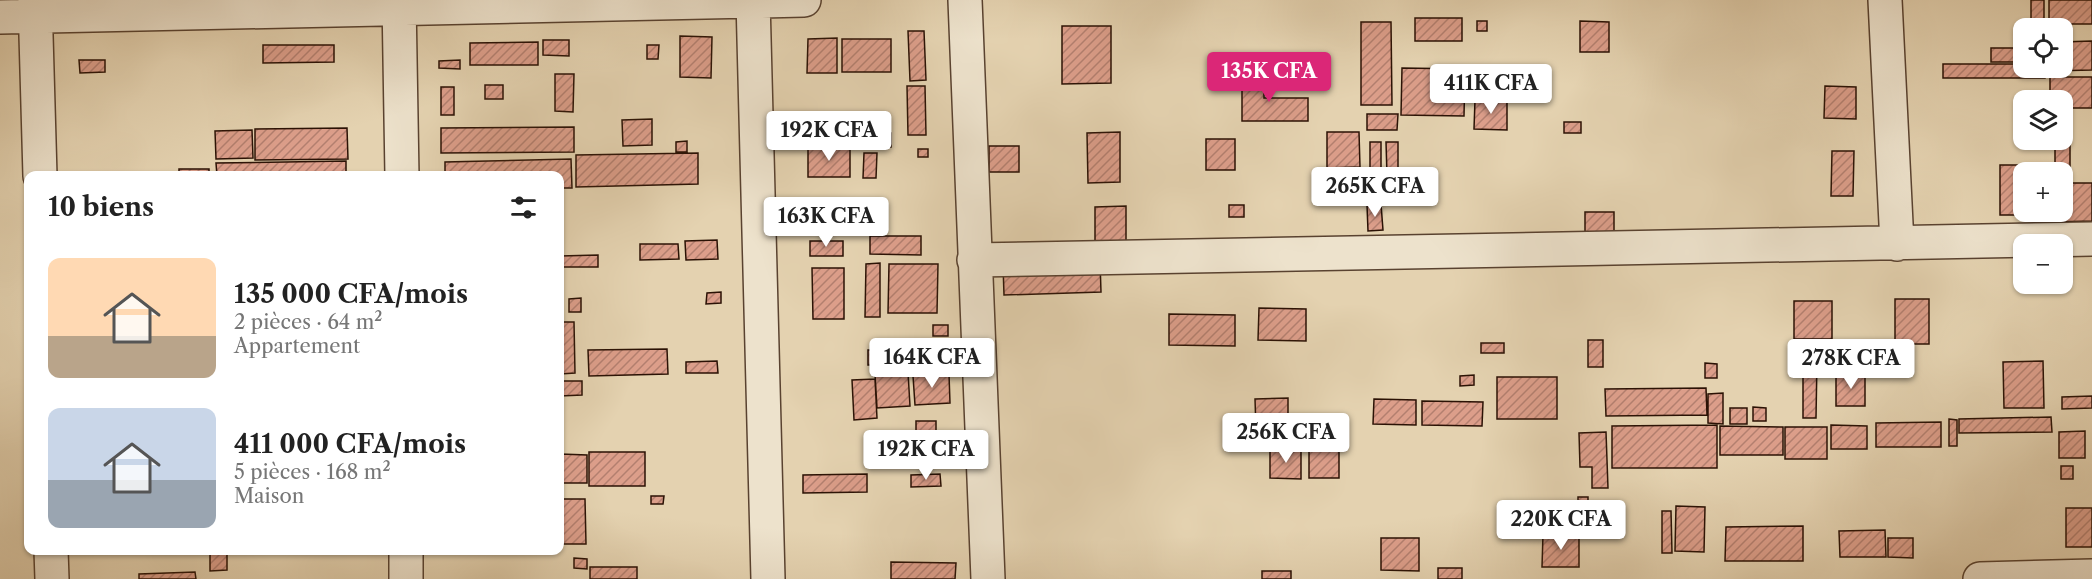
<!DOCTYPE html>
<html lang="fr">
<meta charset="utf-8">
<style>
body{margin:0;font-family:"Libre Caslon Text",serif;background:#f6f6f6;color:#222;height:100vh;display:flex;flex-direction:column;font-size:22px;white-space:nowrap}
*{box-sizing:border-box;margin:0}
p{font-size:20px;color:#767676}
.icon{flex:none;width:33px;height:33px;fill:none;stroke:currentColor;stroke-width:2;stroke-linecap:round;stroke-linejoin:round}
.map{position:relative;flex:1;overflow:hidden}
.side{position:absolute;left:24px;top:171px;width:540px;height:384px;display:flex;flex-direction:column;background:#fff;border-radius:12px;box-shadow:0 2px 4px #0004}
.side>*{flex:none}
.fabs{position:absolute;left:2013px;top:18px;display:grid;gap:12px}
.fabs a{display:grid;place-items:center;width:60px;height:60px;border-radius:12px;background:#fff;box-shadow:0 2px 4px #0004;font-size:30px}
.price{position:absolute;translate:-50% -51px;padding:0 14px;border-radius:6px;background:#fff;color:#222;font-size:20px;line-height:39px;filter:drop-shadow(0 2px 3px #0008)}
.price::after{content:'';position:absolute;left:50%;top:36px;width:18px;height:14px;margin-left:-9px;background:inherit;clip-path:polygon(0 0,100% 0,50% 100%)}
.price.selected{background:#db2777;color:#fff}
ul{padding:0;list-style:none}
li{display:flex;align-items:center;gap:18px;height:150px;padding:0 24px}
li span{display:grid;place-items:center;flex:none;width:168px;height:120px;border-radius:12px;color:#555}
li>.icon{margin-inline-start:auto}
span .icon{width:72px;height:72px;fill:#fffc;stroke-width:1}
li b{font-size:26px}
h2{display:flex;justify-content:space-between;align-items:center;height:72px;padding:0 24px;font-size:26px}
.map>svg:first-child{display:block}
.building{fill:url(#building-hatch);stroke:#2b1205;stroke-width:1.5}
.lines{fill:none;stroke-linecap:round;stroke-linejoin:round}
.street-casing{stroke:#594230;stroke-width:36}
.street{stroke:#ede2cc;stroke-width:33}
</style>
<div class="map">
<svg width="2092" height="579" viewBox="0 0 2092 579">
<defs>
<pattern id="building-hatch" width="6" height="6" patternUnits="userSpaceOnUse" patternTransform="scale(1.5)"><rect width="6" height="6" fill="#dc9e8a"/><path d="M-1 1l2-2M0 6l6-6M5 7l2-2" fill="none" stroke="#b37f6f"/></pattern>
</defs>
<rect width="100%" height="100%" fill="#e4d2b0"/>
<filter id="stains"><feTurbulence type="fractalNoise" baseFrequency=".00333" numOctaves="4"/><feColorMatrix values="0 0 0 0 .2 0 0 0 0 .09 0 0 0 0 .02 0 0 0 .5 -.17"/></filter>
<radialGradient id="worn" r=".72"><stop offset=".6" stop-color="#630" stop-opacity="0"/><stop offset="1" stop-color="#630" stop-opacity=".3"/></radialGradient>
<!-- building -->
<path class="building" d="M2031,0h13v28h-13z
M2049,0h43v24h-43z
M1415,18h47v23h-47z
M1477,21h10v10h-10z
M1580,21l29,1v30h-29z
M1361,22h30l1,83h-31z
M1062,26h49v57l-49,1z
M908,31h16l2,49 -16,1z
M680,36l32,1 -1,41 -31,-1z
M837,38v35h-30l1,-34z
M842,39h49v33h-49z
M543,40h26v16l-26,-1z
M2092,41v29l-42,1v-3h12v-26z
M538,42v23h-68v-22z
M263,45h71v17l-71,1z
M647,45h12l-1,14h-11z
M1991,48h28v14h-28z
M79,60h26v12l-25,1z
M460,60v9l-21,-1v-7z
M1943,64h81v4h21v10h-102z
M1402,68l63,1 -1,47 -63,-1z
M555,74h19l-1,38 -18,-1z
M1242,74h22v24h44v23h-66z
M2050,77h42v31h-30v-8h-12z
M485,85h18v14h-18z
M907,86h18l1,49h-18z
M1825,86l31,1v32l-32,-1z
M441,87h13v28h-13z
M1475,100h32v30l-33,-1z
M2062,110h8v64l-15,-2v-32h7z
M1367,114h31l-1,16h-30z
M652,119v26l-29,1 -1,-26z
M812,119h48l-1,10h-47z
M1564,122h17v11h-17z
M574,127v25l-133,1v-25z
M347,128l1,31 -93,1v-31z
M252,130l1,28 -37,1 -1,-28z
M789,130h14l1,19h-15z
M1120,132v50l-32,1 -1,-50z
M1327,132h32l1,35 -33,1z
M809,133h82v14h-81z
M1206,139h29v31h-29z
M687,141v11h-11v-10z
M1370,142h11v34h-11z
M1386,142h12v33h-11z
M850,146v31h-42v-30z
M989,146h30v26h-30z
M918,149h10v8h-10z
M1832,151h22l-1,45h-22z
M698,153v31l-122,3v-32z
M864,153h13l-1,25h-13z
M571,159l1,29h-12v-12h-115v-14z
M346,161v15h-129l-1,-13z
M2000,165h47v7h-23v40h23l-1,3h-46z
M179,169h30v7h-30z
M2062,183h30v38l-38,1v-10h8z
M1381,204l2,26 -15,1 -1,-26z
M1229,205h15v12h-15z
M1126,206v49h-31v-48z
M1585,212h29v27h-29z
M870,236h51v19l-51,-1z
M717,240l1,19 -32,1 -1,-19z
M810,241h33v15h-33z
M640,244h38l1,15 -39,1z
M598,255v12h-38v-11z
M1100,261l1,31 -97,3 -1,-30z
M880,263v54h-15l1,-53z
M889,264h49l-1,49h-49z
M812,268h32v51h-31z
M721,292v11l-15,1 1,-11z
M581,298v14h-12v-13z
M1895,299h34v45h-34z
M1794,301h38v38h-38z
M1259,308l47,1v32l-48,-1z
M1169,314l66,1v31l-66,-1z
M560,322h14l1,51 -15,1z
M933,325h15v11h-15z
M1588,340h15v27h-15z
M1481,343h23v10h-23z
M887,348h28l1,15h-29z
M667,349l1,25 -79,2 -1,-26z
M868,350h15v15h-15z
M1803,360h14l-1,58h-13z
M717,361l1,12h-32v-11z
M2043,361l1,47h-40l-1,-46z
M1705,363l12,1v14h-12z
M908,372l2,34 -33,2 -2,-34z
M949,374l1,29 -35,2 -2,-29z
M1865,374v32h-29v-31z
M1474,375v10l-14,1v-10z
M1497,377h60v42h-60z
M875,379l2,39 -23,2 -2,-40z
M560,381h22v14l-22,1z
M1706,388l1,27 -101,1 -1,-27z
M1723,393v31l-15,-1v-29z
M2092,396v12l-30,1v-12z
M1288,398v32h-32l-1,-31z
M1374,399l42,1v25l-43,-1z
M1422,401l61,1 -1,24 -60,-1z
M1753,407l13,1v13h-13z
M1730,408h17v16h-17z
M2051,417l1,15 -93,1v-14z
M1949,419l8,1v26h-8z
M916,421h20v21l-20,1z
M1941,422v25h-65v-24z
M1717,425v43h-105v-42z
M1831,425l36,1v23h-36z
M1720,426l63,1v28h-63z
M1785,427h42v32h-42z
M2085,431v27h-26v-26z
M1606,432l2,56h-16v-21h-12l-1,-34z
M1301,448v31l-31,-1v-29z
M1309,448h30v30h-30z
M589,452h56v34h-56z
M560,454l27,1v28h-27z
M2061,466h12v13h-12z
M867,474v18l-64,1v-18z
M940,474l1,12 -30,1v-12z
M651,496h13l-1,8h-12z
M1578,497h10v12h-10z
M560,499h25l1,45h-26z
M1676,506l29,1 -1,45 -29,-1z
M2066,508h26v39h-26z
M1662,511h9l1,42h-10z
M1803,526v35h-78l1,-34z
M1885,530l1,27h-46l-1,-26z
M1543,534l36,1v32h-37z
M1381,538h38v33l-38,-1z
M1888,538h25v20l-25,-1z
M210,550h17v20l-17,1z
M574,558l13,1v10l-13,-1z
M891,562l65,1 -1,16h-64z
M590,567h47v12h-47z
M1438,568h24v11h-24z
M1262,571h29v8h-29z
M195,572l1,7h-57v-5z"/>
<g class="lines">
<defs>
<path id="street" d="M35,0l5,176
M399,0l3,176
M753,0l15,579
M965,0l23,579
M1885,0l12,244
M0,17l804,-17
M974,260l1118,-21
M51,550l1,29
M406,550v29
M1980,579l112,-3"/>
</defs>
<!-- street casing -->
<use href="#street" class="street-casing"/>
<!-- street -->
<use href="#street" class="street"/>
</g>
<rect width="100%" height="100%" filter="url(#stains)"/>
<rect width="100%" height="100%" fill="url(#worn)"/>
</svg>
<div class="fabs">
<a><svg class="icon" aria-label="locate" viewBox="0 0 24 24"><circle cx="12" cy="12" r="6"/><path d="M12 2v4M12 18v4M2 12h4M18 12h4"/></svg></a>
<a><svg class="icon" aria-label="layers" viewBox="0 0 24 24"><path d="M12 4l9 5-9 5-9-5zM3 14l9 5 9-5"/></svg></a>
<a>+</a>
<a>−</a>
</div>
<b class="price selected" style="left:1269px;top:103px">135K CFA</b>
<b class="price" style="left:1491px;top:115px">411K CFA</b>
<b class="price" style="left:829px;top:162px">192K CFA</b>
<b class="price" style="left:1375px;top:218px">265K CFA</b>
<b class="price" style="left:826px;top:248px">163K CFA</b>
<b class="price" style="left:932px;top:389px">164K CFA</b>
<b class="price" style="left:1851px;top:390px">278K CFA</b>
<b class="price" style="left:1286px;top:464px">256K CFA</b>
<b class="price" style="left:926px;top:481px">192K CFA</b>
<b class="price" style="left:1561px;top:551px">220K CFA</b>
<section class="side">
<h2>10 biens<svg class="icon" aria-label="filters" viewBox="0 0 24 24"><path d="M4 7h16M4 17h16"/><circle cx="9" cy="7" r="2"/><circle cx="15" cy="17" r="2"/></svg></h2>
<ul>
<li><span style="background:linear-gradient(#ffd9b3 65%,#b9a48a 0)"><svg class="icon" aria-label="home" viewBox="0 0 24 24"><path d="M3 11l9-7 9 7M6 9v11h12V9"/></svg></span><div><b>135 000 CFA/mois</b><p>2 pièces · 64 m²</p><p>Appartement</p></div></li>
<li><span style="background:linear-gradient(#c9d6e8 60%,#9aa5b1 0)"><svg class="icon" aria-label="home" viewBox="0 0 24 24"><path d="M3 11l9-7 9 7M6 9v11h12V9"/></svg></span><div><b>411 000 CFA/mois</b><p>5 pièces · 168 m²</p><p>Maison</p></div></li>
</ul>
</section>
</div>
